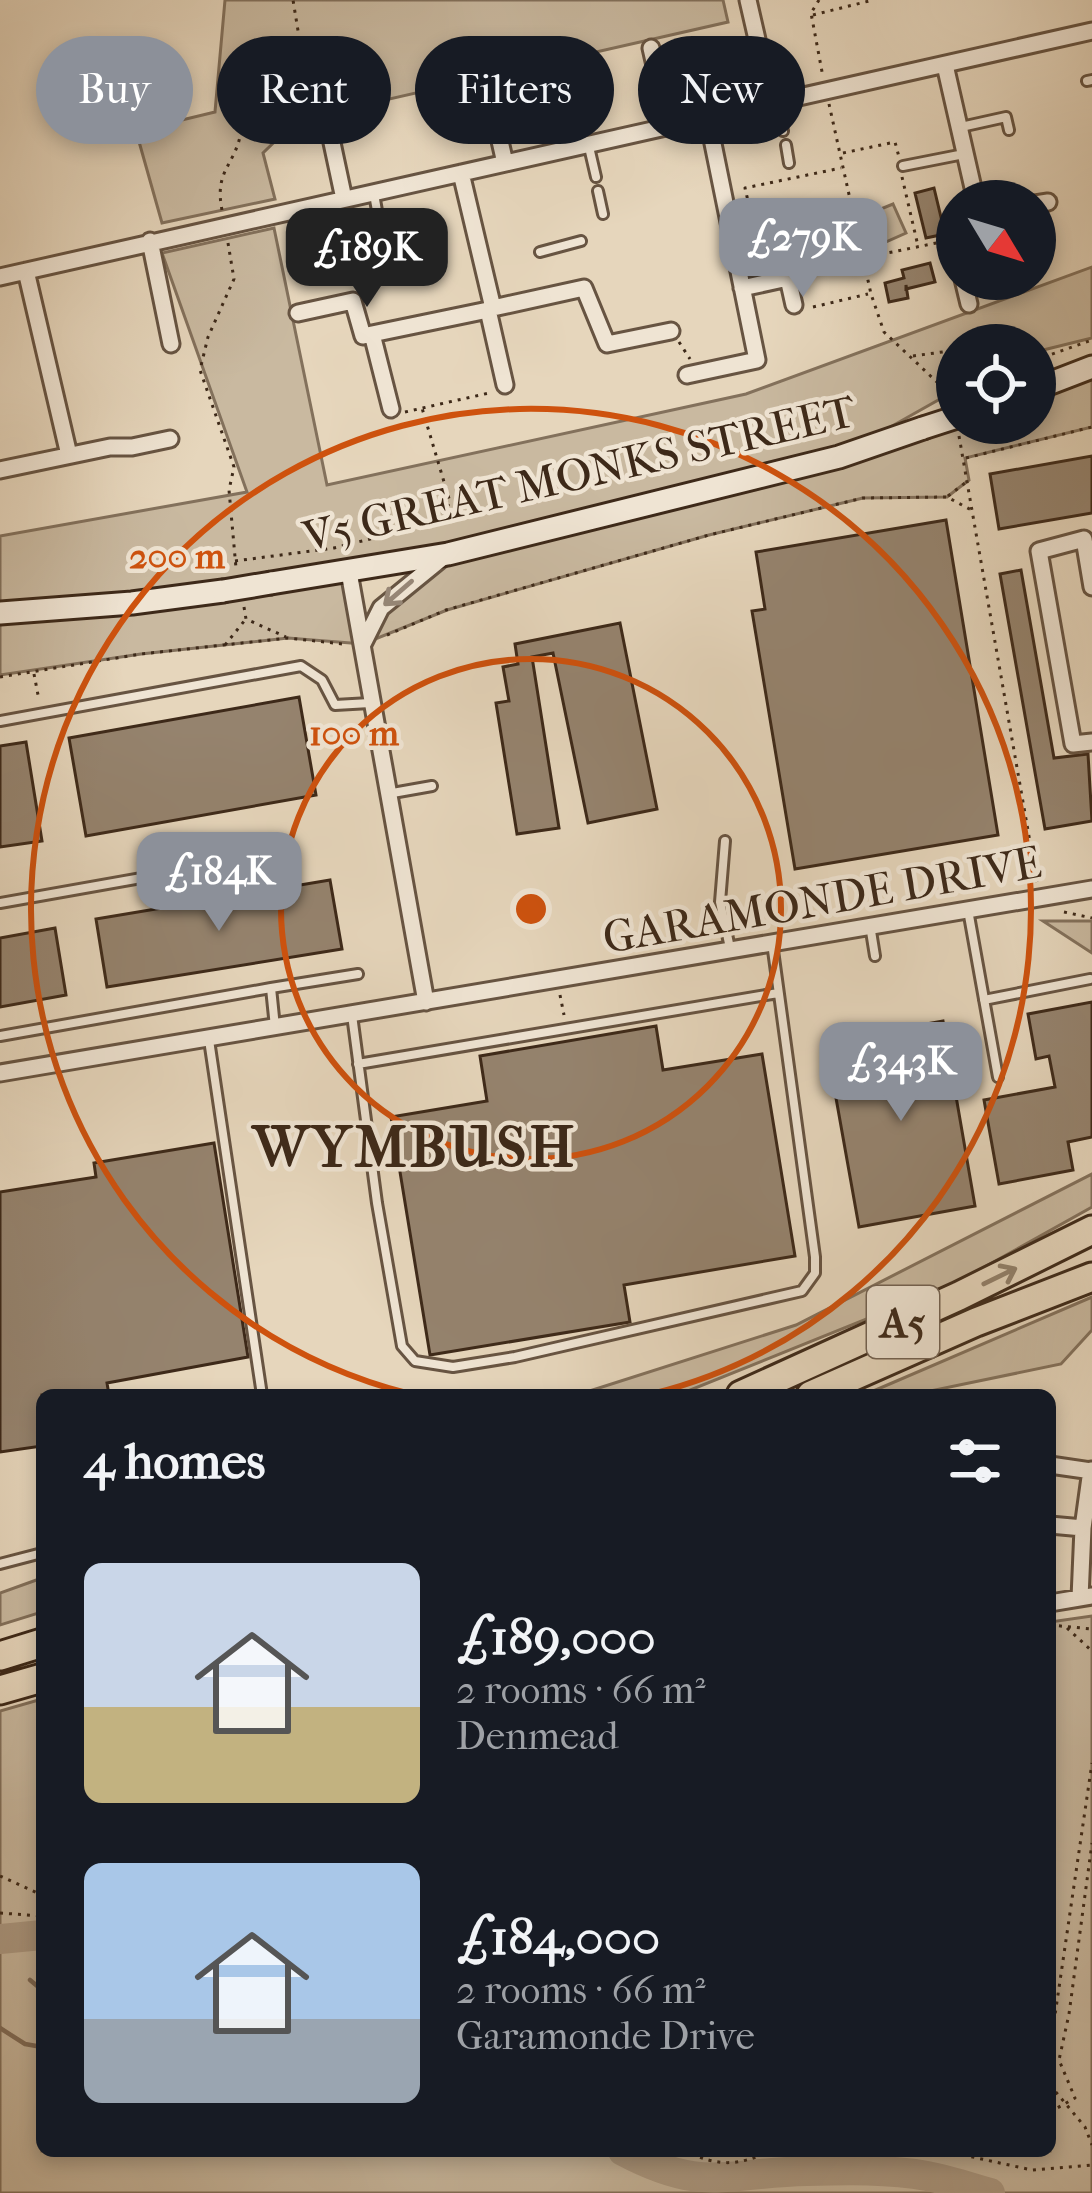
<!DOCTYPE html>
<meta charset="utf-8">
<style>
body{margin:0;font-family:"IM FELL French Canon",serif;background:#242831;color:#f1f3f6;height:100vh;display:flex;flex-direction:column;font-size:45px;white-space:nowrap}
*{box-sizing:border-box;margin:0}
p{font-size:39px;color:#9ea1a6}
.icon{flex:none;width:66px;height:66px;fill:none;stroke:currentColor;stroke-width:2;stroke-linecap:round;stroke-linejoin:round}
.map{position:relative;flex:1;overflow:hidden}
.side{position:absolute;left:36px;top:1389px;width:1020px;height:768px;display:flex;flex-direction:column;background:#171b24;border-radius:18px;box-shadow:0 6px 18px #0003}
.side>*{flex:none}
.banner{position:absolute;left:36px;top:36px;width:1020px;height:108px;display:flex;gap:24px}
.needle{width:78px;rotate:128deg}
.buttons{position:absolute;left:936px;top:180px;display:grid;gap:24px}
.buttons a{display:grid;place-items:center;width:120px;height:120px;border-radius:50%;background:#171b24;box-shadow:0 6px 18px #0003;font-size:60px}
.price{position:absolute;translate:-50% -102px;padding:0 27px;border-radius:24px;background:#8c9099;color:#fff;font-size:39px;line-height:78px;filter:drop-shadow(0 3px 6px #0008)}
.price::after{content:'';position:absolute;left:50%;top:72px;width:36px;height:27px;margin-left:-18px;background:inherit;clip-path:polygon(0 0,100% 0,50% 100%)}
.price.current{background:#222;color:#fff}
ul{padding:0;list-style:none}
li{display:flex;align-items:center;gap:36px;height:300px;padding:0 48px}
li span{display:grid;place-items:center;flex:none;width:336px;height:240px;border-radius:18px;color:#555}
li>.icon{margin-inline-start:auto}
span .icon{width:144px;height:144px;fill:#fffc;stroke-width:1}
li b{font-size:51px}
h2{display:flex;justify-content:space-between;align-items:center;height:144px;padding:0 48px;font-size:51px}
.pill{padding:0 42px;border-radius:54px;background:#171b24;box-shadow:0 6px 18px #0003;font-size:42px;line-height:108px}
.pill.current{background:#8c9099;color:#fff}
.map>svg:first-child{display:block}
.green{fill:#c9b9a0;stroke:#83715c;stroke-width:3;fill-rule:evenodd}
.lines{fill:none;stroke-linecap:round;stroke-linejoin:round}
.stream{stroke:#806d5a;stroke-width:4.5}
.river{stroke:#ad9b85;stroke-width:30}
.building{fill:#95836e;stroke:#3d2919;stroke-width:3}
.lane-casing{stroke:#675442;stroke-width:14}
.street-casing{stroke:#675442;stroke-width:21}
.secondary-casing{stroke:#3d2919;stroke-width:27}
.highway-casing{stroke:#3d2919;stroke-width:33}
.path{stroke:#3d2919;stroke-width:3;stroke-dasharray:3 6;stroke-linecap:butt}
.lane{stroke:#efe4d3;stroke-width:8}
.street{stroke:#efe4d3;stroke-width:15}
.secondary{stroke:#efe4d3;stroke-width:21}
.highway{stroke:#e6d6bc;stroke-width:27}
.secondary-bridge-casing{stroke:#3d2919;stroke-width:27;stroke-linecap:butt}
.secondary-bridge{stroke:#efe4d3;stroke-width:21}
.oneway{stroke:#968676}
.oneway2{stroke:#92806a}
.ring{fill:none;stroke:#ce520e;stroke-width:6}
.labels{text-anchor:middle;stroke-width:9;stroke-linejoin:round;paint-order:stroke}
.shield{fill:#efe4d3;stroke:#726151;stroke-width:3}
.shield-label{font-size:42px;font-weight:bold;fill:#3d2919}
.street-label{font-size:45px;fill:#3d2919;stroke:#efe4d3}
.district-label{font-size:57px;font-weight:bold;letter-spacing:3px;fill:#3d2919;stroke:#efe4d3}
.centre{fill:#ce520e;stroke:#efe4d3;stroke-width:6}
.ring-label{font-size:36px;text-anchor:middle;font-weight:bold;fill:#ce520e;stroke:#efe4d3;stroke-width:9;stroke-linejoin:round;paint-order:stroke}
</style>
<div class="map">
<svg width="1092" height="2193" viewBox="0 0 1092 2193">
<rect width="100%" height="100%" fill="#e6d6bc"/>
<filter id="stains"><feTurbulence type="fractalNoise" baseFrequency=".00167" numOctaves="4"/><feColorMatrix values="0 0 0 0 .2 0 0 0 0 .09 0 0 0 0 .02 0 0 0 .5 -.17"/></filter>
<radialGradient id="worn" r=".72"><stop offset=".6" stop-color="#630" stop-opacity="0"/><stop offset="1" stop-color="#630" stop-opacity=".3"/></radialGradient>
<!-- green -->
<path class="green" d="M225,0h498l5,22 -431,98 -34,33 12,46 -113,24 -26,-92 79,-19z
M893,204l13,29 -27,12 -13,-30z
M274,228l53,257 419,-91 346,-127v71l-57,14v-7h-78v38l-15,7 -2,9 -94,53 111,-29h78v-34l57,-22v60l-127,31 4,22 -22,17 -84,1 -154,37 -262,75 -84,34 -75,-6 -147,16 -141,21v-139l247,-44 -85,-239zM446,555l-65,53 -18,34 -13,-70z
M1043,921h49v32z
M1092,1174v33l-136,76 -278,112h-101l219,-70z
M1092,1297v33l-31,34 -131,27 -2,4h-64z
M42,1578v34l-42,13v-32z
M1092,1616v577h-1092v-482l42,-12v452h1008v-447l4,-28 -4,-2v-52z"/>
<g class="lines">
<!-- stream -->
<path class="stream" d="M30,1980l12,10
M0,2028l25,16 17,3"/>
<!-- river -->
<path class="river" d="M0,1939l42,-4
M623,2151c79,42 100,22 184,20 38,-1 83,-2 120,5 21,4 42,11 63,17"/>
</g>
<!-- building -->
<path class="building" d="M934,188l11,46 -19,4 -11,-45z
M930,263l5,19 -29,7v-4l2,13 -19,4 -4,-19 19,-5 -2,-8z
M1092,456v57l-93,16 -9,-55z
M946,520l52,315 -203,34 -43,-258 13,-2 -9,-57z
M1021,570l33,188 34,-4 4,67 -47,8 -45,-255z
M620,623l37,186 -69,14 -35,-170 -21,4 27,171 -42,6 -21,-131 13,-2 -6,-34 15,-3 -3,-20z
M299,697l17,98 -230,41 -17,-98z
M26,742l16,99 -42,6v-101z
M330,880l12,69 -235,38 -11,-68z
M55,928l11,67 -66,12v-69z
M1092,1002v135l-24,5 5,28 -74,14 -15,-84 71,-13 -6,-31 -13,3 -8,-45z
M943,1021l32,185 -116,21 -33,-185z
M656,1026l7,44 99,-16 33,202 -171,29 6,37 -200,33 -39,-238 96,-16 -7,-45z
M214,1143l34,214 -141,26 2,12h-67v51l-42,6v-260l96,-15 -2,-14z"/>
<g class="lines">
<defs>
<path id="lane" d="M1087,81l5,-1
M777,105l6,26
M961,127l45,-10 3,13
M786,145l3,18
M589,147l7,30
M903,166l61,-12
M598,191l5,23
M374,194l5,28
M540,252l41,-11
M381,256l1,-20
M0,721l301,-55 21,14 13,25 35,-2
M387,794l45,-8
M725,841l-5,61 10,46
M0,903l288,-51
M968,910l30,167
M870,925l5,31
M271,988l87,-14
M984,1000l106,-21
M352,1015l25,188 25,143 13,15 38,6 62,-10 287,-66 13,-18v-16l-43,-314
M0,1036l271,-48 4,39
M209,1040l53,355
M358,1064l420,-71
M0,1564l42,-11"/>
<path id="street" d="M748,0l24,105
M651,48l18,80
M945,65l31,136
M487,84l18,79
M328,124l16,75
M461,173l32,135 91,-20 23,56 64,-13
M1035,204l13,-2
M150,241l21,103
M957,250v5
M26,271l43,184
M0,277l1092,-246
M788,278l6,27
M963,279l6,25
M742,288l46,-10 -5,-26
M493,308l-5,2 17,75
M298,313l55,-12 10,35 9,-2
M687,375l70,-15 -49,-241
M391,409l-19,-75 116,-24
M0,470l110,-23h22l38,-8
M349,572l77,430
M1092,587l-8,-48 -45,12 34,193 19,-2
M363,644l18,-36 65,-53
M0,1073l1092,-184
M1050,1465l42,6
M1050,1525l33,3 -3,70
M1083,1528l8,-58
M1050,1603l42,-7"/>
<path id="secondary" d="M1035,389l57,-22
M271,583l177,-29 391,-97 84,-29
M0,613l132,-10 91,-12"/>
<path id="highway" d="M741,1395l218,-99 133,-66
M811,1395l165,-73 116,-45
M0,1656l42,-13
M0,1690l42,-12"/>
</defs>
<!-- lane casing -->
<use href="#lane" class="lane-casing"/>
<!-- street casing -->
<use href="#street" class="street-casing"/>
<!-- secondary casing -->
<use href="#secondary" class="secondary-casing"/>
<!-- highway casing -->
<use href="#highway" class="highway-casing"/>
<!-- path -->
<path class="path" d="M819,0l-8,13 12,64
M813,15l60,-15
M829,104l42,190 13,38 55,52 6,15
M843,153l52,-11 4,15
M902,177l16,69
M742,202l6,-1 -3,-13 96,-20
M222,210c-8,-40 13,-44 19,-78 3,-15 3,-27 9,-41 28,-1 38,-13 52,-36l-9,-55
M797,240l8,-2 16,-17 30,-7
M228,243l6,36 -26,58 -8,33 34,97 -5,23 7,78
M863,258l83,-17
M813,307l55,-13
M679,342l11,17
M913,356l44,-6
M1035,360l57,-20
M942,392l15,-5
M405,412l84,-19
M959,436l78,446
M966,458l126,-31
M948,496l21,-16
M235,561l99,-13 104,-26 12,-20 -28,-94
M244,607l2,12 40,18
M387,635l59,-25 263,-75 154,-37 84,-1 28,15
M225,645l20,-25
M34,674l5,26
M0,677l141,-23 147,-16 55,6
M1064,912l28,6
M560,995l4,20
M1050,1625l42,4
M1067,1628l25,23
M0,1876l42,19
M0,1913l42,3
M1050,2049l42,-286
M1050,2085l35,42 7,18
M1050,2112l25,-14 -16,-38 10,-46 23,-171
M683,2151c39,16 51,15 90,0
M945,2151l87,19 60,-5"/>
<!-- lane -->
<use href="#lane" class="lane"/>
<!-- street -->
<use href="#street" class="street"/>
<!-- secondary -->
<use href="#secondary" class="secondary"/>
<!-- highway -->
<use href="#highway" class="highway"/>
<defs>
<path id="secondary-bridge" d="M923,428l34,-11
M223,591l48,-8"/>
</defs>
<!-- secondary-bridge casing -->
<use href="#secondary-bridge" class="secondary-bridge-casing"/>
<!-- secondary-bridge -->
<use href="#secondary-bridge" class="secondary-bridge"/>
</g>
<!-- one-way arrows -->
<defs><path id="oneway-shaft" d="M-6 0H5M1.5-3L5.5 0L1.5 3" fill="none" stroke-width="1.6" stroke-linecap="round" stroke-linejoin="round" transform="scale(3)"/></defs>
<use class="oneway" href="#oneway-shaft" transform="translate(398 593) rotate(139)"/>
<use class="oneway2" href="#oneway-shaft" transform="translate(1000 1276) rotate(-26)"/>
<!-- distance rings -->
<g class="ring">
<circle cx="531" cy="909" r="250"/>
<path d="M410 1394A500 500 0 1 1 652 1394"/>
</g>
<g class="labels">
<!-- shield labels -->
<rect class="shield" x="867" y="1286" width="72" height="72" rx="9"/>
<g class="shield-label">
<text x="903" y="1337">A5</text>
</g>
<!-- street labels -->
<g class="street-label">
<text transform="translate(579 473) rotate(-13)" y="16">V5 GREAT MONKS STREET</text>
<text transform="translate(822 899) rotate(-10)" y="16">GARAMONDE DRIVE</text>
</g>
<!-- district labels -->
<g class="district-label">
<text x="415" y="1166">WYMBUSH</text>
</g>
</g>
<circle cx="531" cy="909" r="18" class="centre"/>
<g class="ring-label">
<text x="177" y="568">200 m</text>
<text x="354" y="745">100 m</text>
</g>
<rect width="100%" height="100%" filter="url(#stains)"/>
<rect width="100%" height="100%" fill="url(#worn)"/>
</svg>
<div class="buttons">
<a><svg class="needle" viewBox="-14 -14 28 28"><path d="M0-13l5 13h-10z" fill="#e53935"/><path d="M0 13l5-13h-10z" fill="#9ea1a6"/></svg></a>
<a><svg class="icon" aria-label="locate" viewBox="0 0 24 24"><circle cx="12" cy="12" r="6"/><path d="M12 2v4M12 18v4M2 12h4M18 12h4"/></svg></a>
</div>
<b class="price" style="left:803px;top:300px">£279K</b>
<b class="price current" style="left:367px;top:310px">£189K</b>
<b class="price" style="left:219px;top:934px">£184K</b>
<b class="price" style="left:901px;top:1124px">£343K</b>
<div class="banner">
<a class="pill current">Buy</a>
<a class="pill">Rent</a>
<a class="pill">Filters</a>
<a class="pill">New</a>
</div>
<section class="side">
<h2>4 homes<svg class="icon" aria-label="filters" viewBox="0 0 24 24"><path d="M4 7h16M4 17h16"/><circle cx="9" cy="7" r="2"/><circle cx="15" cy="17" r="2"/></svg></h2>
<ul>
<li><span style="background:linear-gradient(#c9d6e8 60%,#c2b280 0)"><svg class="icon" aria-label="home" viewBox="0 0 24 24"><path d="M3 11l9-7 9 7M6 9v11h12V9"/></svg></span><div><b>£189,000</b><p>2 rooms · 66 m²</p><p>Denmead</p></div></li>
<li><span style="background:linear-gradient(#a9c7e8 65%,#9aa5b1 0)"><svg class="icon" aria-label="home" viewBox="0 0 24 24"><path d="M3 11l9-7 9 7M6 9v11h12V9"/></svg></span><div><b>£184,000</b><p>2 rooms · 66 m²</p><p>Garamonde Drive</p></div></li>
</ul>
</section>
</div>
